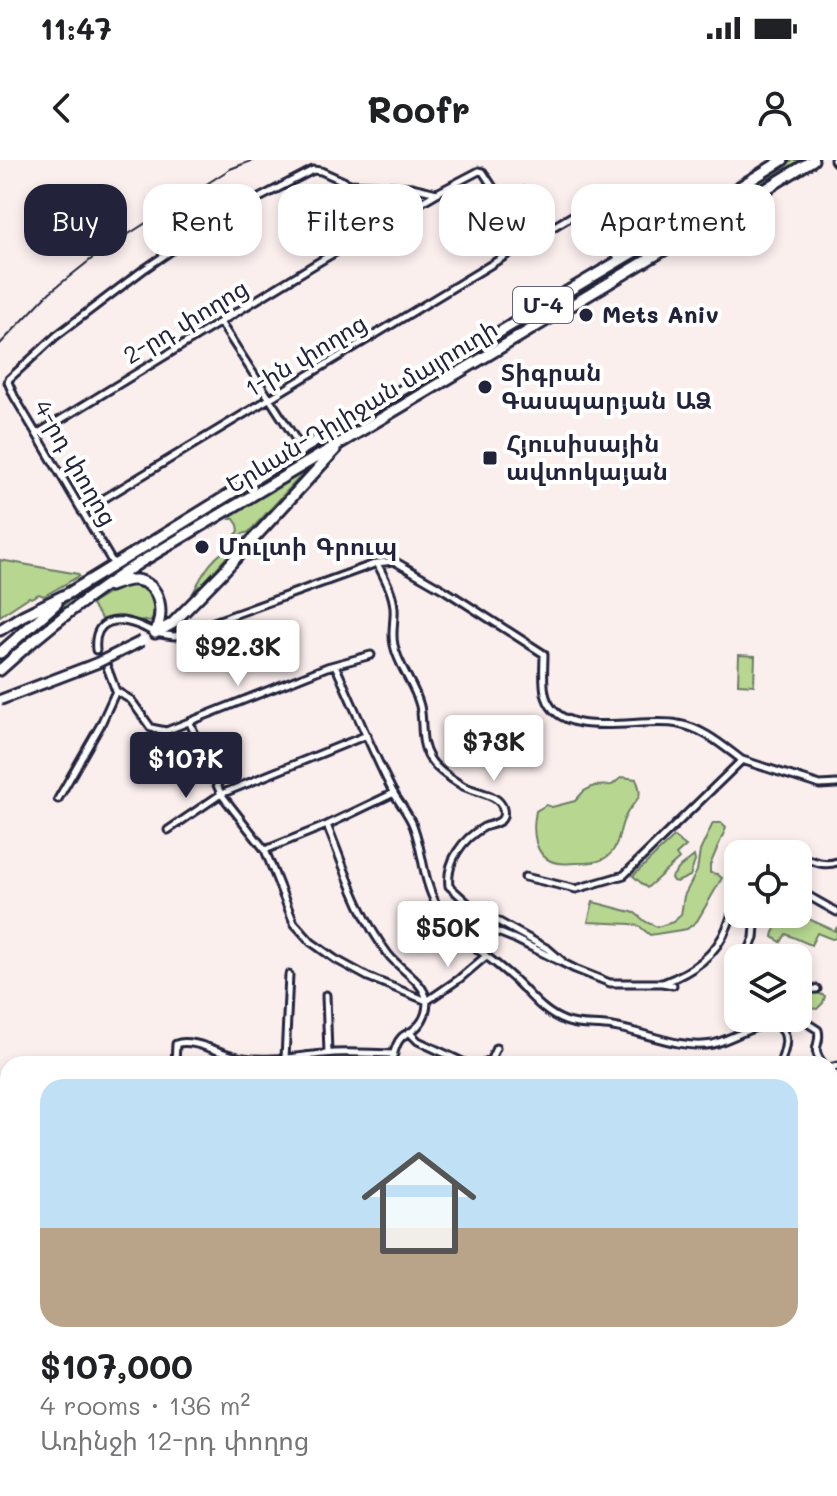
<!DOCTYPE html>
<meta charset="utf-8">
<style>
body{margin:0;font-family:Mali,"Noto Sans Armenian",sans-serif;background:#f2f2f2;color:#202124;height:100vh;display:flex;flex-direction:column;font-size:30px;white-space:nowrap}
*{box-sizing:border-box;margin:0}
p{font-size:26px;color:#757577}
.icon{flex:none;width:44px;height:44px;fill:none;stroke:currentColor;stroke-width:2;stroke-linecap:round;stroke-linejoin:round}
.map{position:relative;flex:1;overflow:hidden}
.drawer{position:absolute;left:0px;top:896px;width:838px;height:440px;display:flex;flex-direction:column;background:#fff;border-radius:24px 24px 0 0;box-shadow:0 4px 12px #0003}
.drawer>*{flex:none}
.banner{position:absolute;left:24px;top:24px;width:790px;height:72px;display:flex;gap:16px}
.fabs{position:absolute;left:724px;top:680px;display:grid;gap:16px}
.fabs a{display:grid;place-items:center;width:88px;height:88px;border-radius:16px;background:#fff;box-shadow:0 4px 12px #0003;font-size:40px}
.price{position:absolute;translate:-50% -68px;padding:0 18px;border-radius:8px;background:#fff;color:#222;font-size:26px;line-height:52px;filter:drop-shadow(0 2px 4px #0008)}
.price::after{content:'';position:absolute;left:50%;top:48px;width:24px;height:18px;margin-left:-12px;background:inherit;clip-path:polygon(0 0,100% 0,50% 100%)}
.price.selected{background:#22223b;color:#fff}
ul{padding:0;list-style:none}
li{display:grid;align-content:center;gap:16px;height:424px;padding:0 40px}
li span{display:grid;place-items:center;height:248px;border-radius:24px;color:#555}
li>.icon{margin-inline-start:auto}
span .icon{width:144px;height:144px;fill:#fffc;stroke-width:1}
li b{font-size:34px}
.tag{padding:0 28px;border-radius:24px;background:#fff;box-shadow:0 4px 12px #0003;font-size:28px;line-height:72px}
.tag.selected{background:#22223b;color:#fff}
.status{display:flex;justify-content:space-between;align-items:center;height:56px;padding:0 40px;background:#fff;direction:ltr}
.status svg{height:22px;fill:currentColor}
header{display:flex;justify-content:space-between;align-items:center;height:104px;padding:0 40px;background:#fff;font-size:36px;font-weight:800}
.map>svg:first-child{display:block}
.green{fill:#b7d791;stroke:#6c7c66;stroke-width:2}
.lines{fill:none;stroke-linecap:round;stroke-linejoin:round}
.minor-casing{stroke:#22223b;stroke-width:11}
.tertiary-casing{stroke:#22223b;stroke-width:13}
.trunk-casing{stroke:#22223b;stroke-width:15}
.minor{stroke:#fff;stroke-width:5}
.tertiary{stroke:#fff;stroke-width:7}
.trunk{stroke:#fff;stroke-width:9}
.rail{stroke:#22223b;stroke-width:2}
.primary-bridge-casing{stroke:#22223b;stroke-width:14;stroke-linecap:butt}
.primary-bridge{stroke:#fff;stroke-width:8}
.poi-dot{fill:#22223b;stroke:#fff;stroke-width:3}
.labels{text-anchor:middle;stroke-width:8;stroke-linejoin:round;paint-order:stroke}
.shield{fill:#fff;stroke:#646476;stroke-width:2}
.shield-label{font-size:22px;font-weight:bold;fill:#22223b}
.poi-label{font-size:24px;font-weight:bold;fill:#22223b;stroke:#fff;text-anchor:start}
.street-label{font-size:24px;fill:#22223b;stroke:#fff}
</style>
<div class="status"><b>11:47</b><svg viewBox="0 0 49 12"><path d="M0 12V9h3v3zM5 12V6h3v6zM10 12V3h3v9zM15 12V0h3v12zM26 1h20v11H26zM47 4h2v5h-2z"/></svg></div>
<header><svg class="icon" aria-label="back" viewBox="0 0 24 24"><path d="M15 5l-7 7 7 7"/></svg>Roofr<svg class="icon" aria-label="person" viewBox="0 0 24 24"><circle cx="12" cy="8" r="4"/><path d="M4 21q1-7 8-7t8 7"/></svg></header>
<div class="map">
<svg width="837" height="1336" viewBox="0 0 837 1336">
<rect width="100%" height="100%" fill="#fbefee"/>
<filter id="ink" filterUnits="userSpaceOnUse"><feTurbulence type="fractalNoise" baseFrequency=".0125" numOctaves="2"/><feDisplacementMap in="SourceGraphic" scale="16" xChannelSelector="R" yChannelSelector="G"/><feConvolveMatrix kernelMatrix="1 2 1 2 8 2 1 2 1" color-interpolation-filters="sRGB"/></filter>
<g filter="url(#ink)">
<!-- green -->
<path class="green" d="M793,0h8l-512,308 -2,-4z
M312,304l-63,68 -15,5 5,-6 -1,-6 -4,-6h-4l7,-12z
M275,310l2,3 -134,83 -2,-2z
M239,383l-47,53v-1c11,-23 22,-42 47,-52z
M0,400l78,14 1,2 -35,20 -5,-2 -8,4 -2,-1 -29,19z
M125,403h2v3c-46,27 -88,61 -127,98l2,-6 65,-56z
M130,424c21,2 29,18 21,38l-25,-4 -24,1 -11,-15 32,-19z
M739,495l16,1 -1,29 -16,-1z
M622,617l14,2c10,23 -3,19 -11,38 -6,11 -5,25 -13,35 -9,11 -22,11 -35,11 -6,0 -13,1 -19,0 -25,-4 -26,-33 -22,-52l10,-6 6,2 23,-6 9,-10 10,-5 18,-1z
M713,663h8l5,5 -16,37v8l7,1 5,4 -25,43 -10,8 -37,6 -11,-9 -8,-2 -43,-2 5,-20 42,11 11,9 11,5 16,-5 8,-7 3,-19 13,-25 3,-20z
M674,677l12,9 -10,9 3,4 -32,29 -14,-12z
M694,696l1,5 -5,15 -13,6 -4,-1 -2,-3 9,-11z
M762,754h36l37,17 2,-4v11l-5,1 -15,-6 -6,12 -25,-11 -5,8 -8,-5 2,-10 -14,-9z
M813,831l12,5 -2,7 -6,6 -7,-1 -3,11 -9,-9v-18z
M540,1328h152l5,8h-158z"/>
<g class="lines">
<defs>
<path id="minor" d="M220,162l82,127
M37,274l285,-174 115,-67
M82,352l466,-282
M377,403c7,14 16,29 17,45 1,12 -3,25 0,37 4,21 21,40 26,61 4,19 -1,36 10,53 7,11 21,20 33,27 11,6 37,8 40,23 1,5 1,8 -2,11 -4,4 -12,5 -17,7 -22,12 -38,35 -35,59l23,21 76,42 14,12
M114,405l-100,-169 -6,-14 1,-3 47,-43 87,-66 72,-49 98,-51 8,1 29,13 62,3 25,6 42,-22 4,1 17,26 4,3 20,-10 3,2 21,37 34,-20h7l4,3 26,47
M96,490c-3,-30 19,-34 42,-25 6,2 12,6 18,8 6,2 13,2 19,3l202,-73 17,-2 52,30 98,63c0,13 -2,31 2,43 15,46 96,19 132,27 25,4 45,22 64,36l-118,115 -48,14 -51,-12
M335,505c19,42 37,86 58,127 7,12 17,23 21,36 9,25 9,52 22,76 18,33 56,53 82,79 15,15 26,30 47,38 15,6 32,3 48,6 32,5 67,23 100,17 17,-4 48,-24 64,-18 15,7 7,26 3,38
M116,531l15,9 20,28 15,3 161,-64 44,-12
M190,563l31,71 44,56 29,73 17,19 24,17 33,18 59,24c0,13 -4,22 -15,30 -3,2 -9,4 -11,7 -6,6 -8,18 -10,26
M742,600l78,25 17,-1
M58,639l42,-73 16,-35 -9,-24
M327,665c18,44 32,91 61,129 12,16 36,27 39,47l32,-22 27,-23
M168,670l53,-36 146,-59
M265,690l62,-25 67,-32
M755,694c12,-11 26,-8 39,0
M798,696c13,4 25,11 39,6
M798,730l39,22
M449,761l11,-4 55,22 60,30 35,14h52l11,2
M746,798l8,-20 2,-24
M663,823c29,-11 53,-27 65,-58 4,-10 6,-20 10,-31
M798,830l19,-1
M326,835l2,58
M798,854l3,5 17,11c4,16 -9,16 5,34
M409,872l9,9 49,23
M285,899l4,-84
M175,904l1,-20c17,-7 48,12 67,14 28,4 54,-2 81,-4 23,-3 47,0 70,0
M483,904l8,-5 5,-11
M830,908l7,-2
M830,974l7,15
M0,1017l8,-21
M833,1026l4,12
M0,1029l8,3
M830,1138l7,-4
M830,1190l7,-3
M830,1267l7,-2
M299,1328l7,8
M702,1328l4,8
M344,1336l13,-8
M433,1336l11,-8"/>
<path id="tertiary" d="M835,0l2,2
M0,988l8,2
M830,1026h7
M103,1336l10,-8"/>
<path id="trunk" d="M110,426c8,-3 17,-7 26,-6 26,4 28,33 19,53
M0,470l22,-14 47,-23 234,-144 341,-203 139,-86
M155,473l17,-9 50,-51 113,-123
M0,493l57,-50
M0,510c44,-40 89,-75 139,-107l609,-363 65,-40"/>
</defs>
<!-- minor casing -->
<use href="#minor" class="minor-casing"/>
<!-- tertiary casing -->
<use href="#tertiary" class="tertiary-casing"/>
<!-- trunk casing -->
<use href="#trunk" class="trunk-casing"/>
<!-- minor -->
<use href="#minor" class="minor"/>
<!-- tertiary -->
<use href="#tertiary" class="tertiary"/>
<!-- trunk -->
<use href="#trunk" class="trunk"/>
<!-- rail -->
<path class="rail" d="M0,184l50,-52 49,-39 131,-84 24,-9"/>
<defs>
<path id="primary-bridge" d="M0,540l97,-37 45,-22"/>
</defs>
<!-- primary-bridge casing -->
<use href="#primary-bridge" class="primary-bridge-casing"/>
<!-- primary-bridge -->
<use href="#primary-bridge" class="primary-bridge"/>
</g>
</g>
<!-- markers -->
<g class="poi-dot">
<circle cx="586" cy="155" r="8"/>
<circle cx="485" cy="227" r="8"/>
<rect x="482" y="290" width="16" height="16" rx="4"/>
<circle cx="202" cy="387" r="8"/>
</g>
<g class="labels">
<!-- shield labels -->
<rect class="shield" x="513" y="127" width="60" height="36" rx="6"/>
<g class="shield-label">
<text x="543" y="153">Մ-4</text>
</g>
<!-- poi labels -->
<g class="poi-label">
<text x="602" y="163">Mets Aniv</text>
<text x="501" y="221">Տիգրան<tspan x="501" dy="28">Գասպարյան ԱՁ</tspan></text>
<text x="506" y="292">Հյուսիսային<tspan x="506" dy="28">ավտոկայան</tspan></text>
<text x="218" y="395">Մուլտի Գրուպ</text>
</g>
<!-- street labels -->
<g class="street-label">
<text transform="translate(186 162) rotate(-31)" y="8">2-րդ փողոց</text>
<text transform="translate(306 196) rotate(-31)" y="8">1-ին փողոց</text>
<text transform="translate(362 247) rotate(-31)" y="8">Երևան-Դիլիջան մայրուղի</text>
<text transform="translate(75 303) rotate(60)" y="8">4-րդ փողոց</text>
</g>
</g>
</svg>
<div class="fabs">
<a><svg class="icon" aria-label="locate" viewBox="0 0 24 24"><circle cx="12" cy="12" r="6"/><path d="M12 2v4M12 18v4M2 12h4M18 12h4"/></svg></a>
<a><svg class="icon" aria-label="layers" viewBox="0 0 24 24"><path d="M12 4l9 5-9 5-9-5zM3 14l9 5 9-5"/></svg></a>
</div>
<b class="price" style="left:238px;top:528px">$92.3K</b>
<b class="price" style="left:494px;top:623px">$73K</b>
<b class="price selected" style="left:186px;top:640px">$107K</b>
<b class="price" style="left:448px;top:809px">$50K</b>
<div class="banner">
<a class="tag selected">Buy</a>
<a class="tag">Rent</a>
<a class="tag">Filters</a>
<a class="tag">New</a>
<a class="tag">Apartment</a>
</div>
<section class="drawer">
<ul>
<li><span style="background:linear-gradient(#bfe0f5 60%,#b9a48a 0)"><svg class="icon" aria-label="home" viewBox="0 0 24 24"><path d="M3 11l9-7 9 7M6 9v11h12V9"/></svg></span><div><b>$107,000</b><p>4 rooms · 136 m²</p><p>Առինջի 12-րդ փողոց</p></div></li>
</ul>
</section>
</div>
